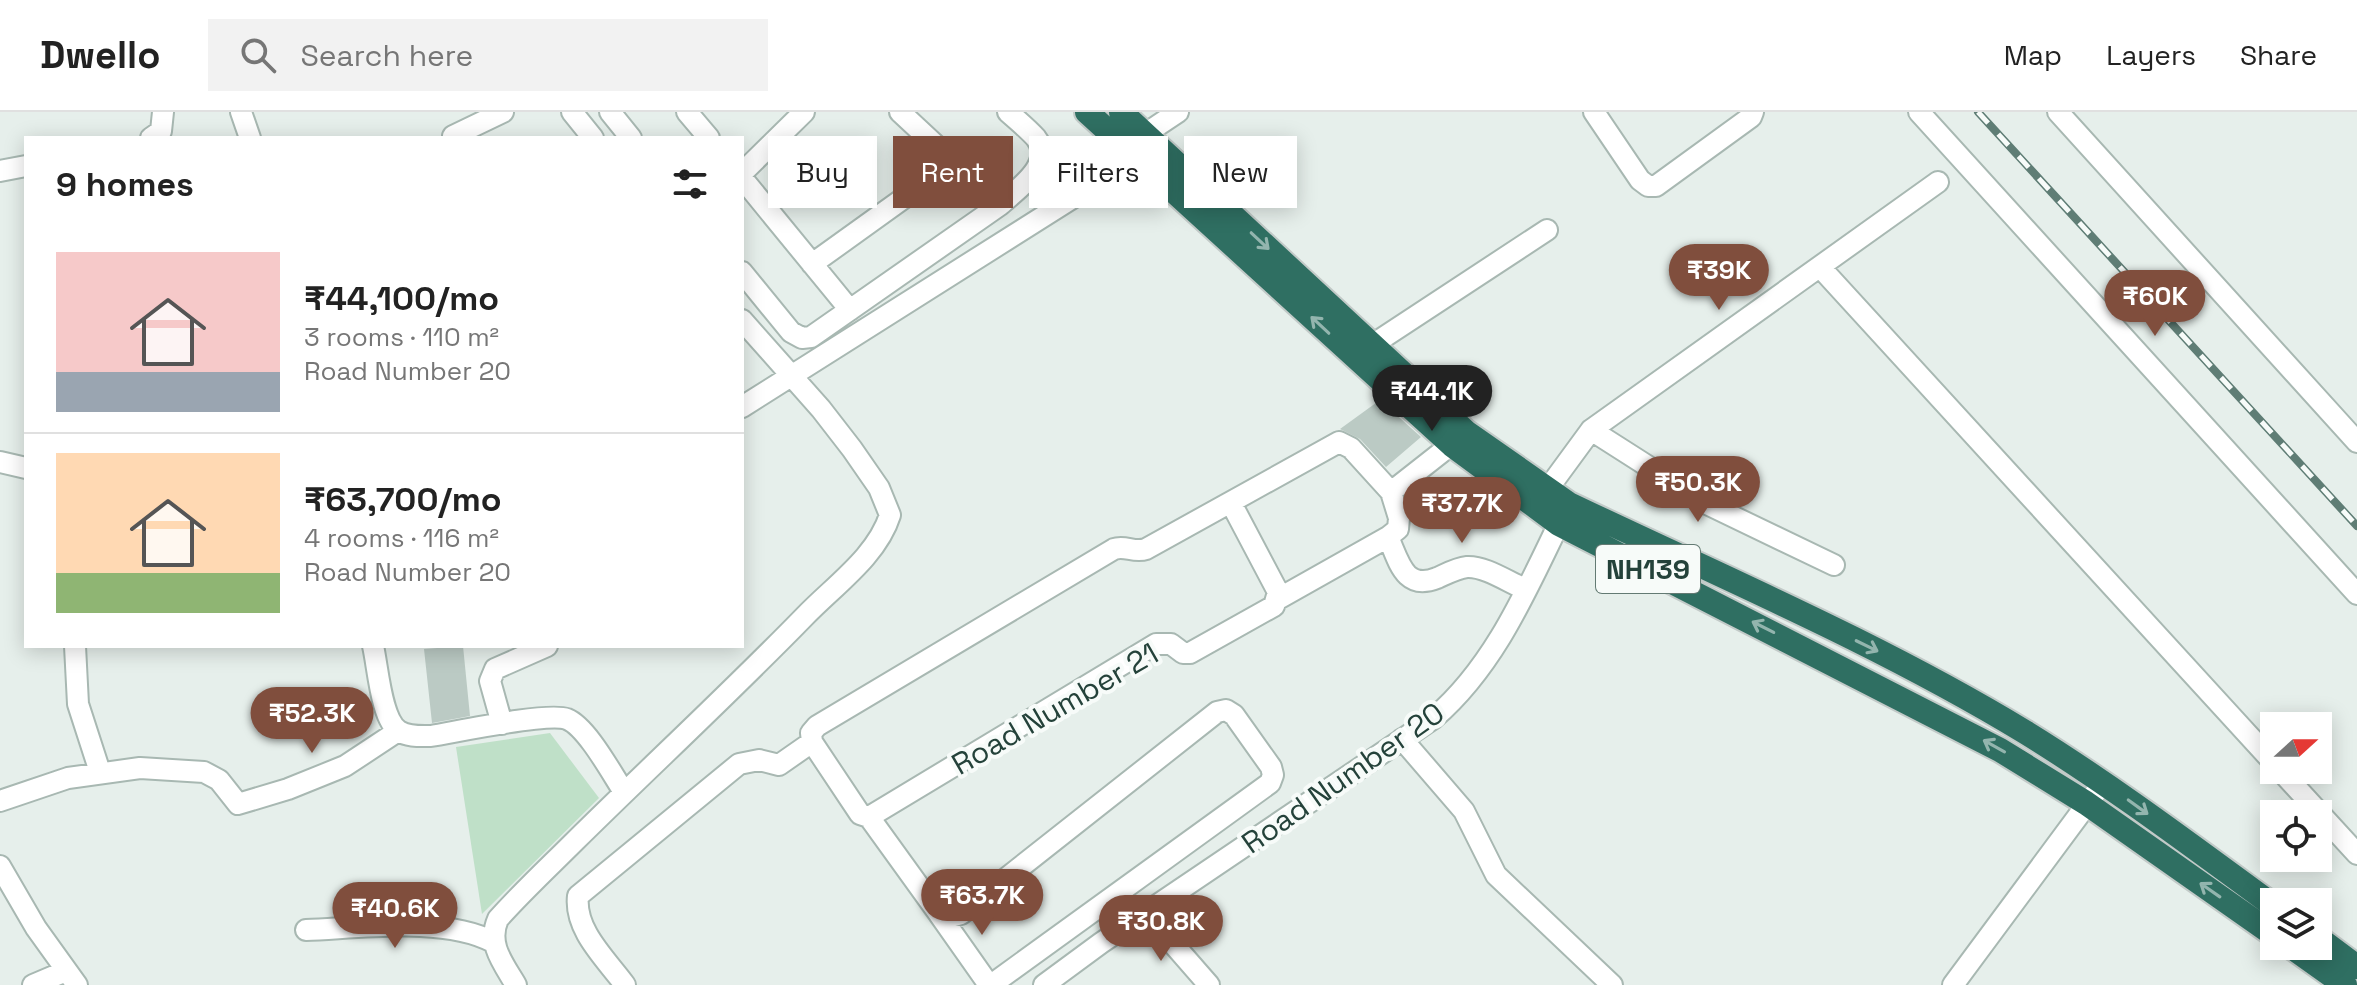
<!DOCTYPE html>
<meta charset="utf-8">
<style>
body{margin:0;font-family:"Space Grotesk",sans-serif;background:#f2f2f2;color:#222;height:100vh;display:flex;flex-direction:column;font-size:30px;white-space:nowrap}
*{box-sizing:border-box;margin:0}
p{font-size:26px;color:#767676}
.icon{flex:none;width:44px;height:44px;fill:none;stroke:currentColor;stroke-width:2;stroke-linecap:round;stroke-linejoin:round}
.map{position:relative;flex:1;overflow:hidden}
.side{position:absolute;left:24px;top:24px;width:720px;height:512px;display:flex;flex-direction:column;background:#fff;border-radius:0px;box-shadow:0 4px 20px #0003}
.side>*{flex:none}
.hud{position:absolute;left:768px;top:24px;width:760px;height:72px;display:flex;gap:16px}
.needle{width:52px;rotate:69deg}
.buttons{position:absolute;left:2260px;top:600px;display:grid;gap:16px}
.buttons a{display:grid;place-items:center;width:72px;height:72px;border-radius:0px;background:#fff;box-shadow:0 4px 20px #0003;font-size:40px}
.price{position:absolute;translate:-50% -68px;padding:0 18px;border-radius:28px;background:#804e3d;color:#fff;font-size:26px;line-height:52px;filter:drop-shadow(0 2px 4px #0008)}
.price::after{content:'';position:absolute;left:50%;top:48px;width:24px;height:18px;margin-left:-12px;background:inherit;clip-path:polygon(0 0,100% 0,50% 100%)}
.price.selected{background:#222;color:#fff}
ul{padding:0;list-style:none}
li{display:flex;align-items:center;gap:24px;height:200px;padding:0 32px}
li+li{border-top:2px solid #e0e0e0}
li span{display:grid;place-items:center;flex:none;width:224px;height:160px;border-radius:0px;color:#555}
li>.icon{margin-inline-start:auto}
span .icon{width:96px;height:96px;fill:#fffc;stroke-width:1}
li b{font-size:34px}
h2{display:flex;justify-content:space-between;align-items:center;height:96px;padding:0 32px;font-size:34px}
.chip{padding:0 28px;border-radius:0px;background:#fff;box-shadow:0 4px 20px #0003;font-size:28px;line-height:72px}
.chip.selected{background:#804e3d;color:#fff}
header{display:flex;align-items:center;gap:48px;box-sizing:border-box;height:112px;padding:0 40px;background:#fff;border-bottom:2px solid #e0e0e0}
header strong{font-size:38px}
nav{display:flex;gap:44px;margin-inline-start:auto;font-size:28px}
.search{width:560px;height:72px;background:#f2f2f2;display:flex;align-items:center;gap:20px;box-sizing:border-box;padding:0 28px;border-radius:0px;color:#767676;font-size:30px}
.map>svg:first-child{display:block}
.green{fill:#bfe0c8}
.building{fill:#bbcac4}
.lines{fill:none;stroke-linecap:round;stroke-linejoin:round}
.street-casing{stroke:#a8b8b2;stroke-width:24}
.highway-casing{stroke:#c2cac8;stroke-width:28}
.street{stroke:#fff;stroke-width:20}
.highway{stroke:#2f6f62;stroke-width:24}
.rail-casing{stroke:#5f7d75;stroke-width:8}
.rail{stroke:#f7fbf9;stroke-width:5;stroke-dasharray:15;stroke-linecap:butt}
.oneway{stroke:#93b5ae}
.labels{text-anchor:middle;stroke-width:8;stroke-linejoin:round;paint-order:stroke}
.shield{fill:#f7fbf9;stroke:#637a73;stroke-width:2}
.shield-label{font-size:28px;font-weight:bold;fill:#24423a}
.street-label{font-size:30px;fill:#24423a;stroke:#f7fbf9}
</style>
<header>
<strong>Dwello</strong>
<div class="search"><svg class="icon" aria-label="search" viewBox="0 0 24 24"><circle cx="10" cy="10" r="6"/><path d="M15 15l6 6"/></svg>Search here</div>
<nav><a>Map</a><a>Layers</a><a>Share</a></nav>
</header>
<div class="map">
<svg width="2357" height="873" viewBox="0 0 2357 873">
<rect width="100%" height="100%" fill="#e6efeb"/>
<!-- green -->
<path class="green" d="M550,621l49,65 -117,116 -26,-167z"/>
<!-- building -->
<path class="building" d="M1380,288l41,37 -35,30 -26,-28 -20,-10z
M463,534l7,70 -38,7 -8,-74z"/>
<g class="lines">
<defs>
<path id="street" d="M241,0l9,26
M572,0l21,26
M610,0l21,26
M687,0l22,26
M900,0l100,93
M1594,0l46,68 8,6h8l95,-69 2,-5
M1919,0l438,482
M2058,0l299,330
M1145,22l33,-22
M453,24l50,-24
M151,26l10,-7 2,-19
M0,59l26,-5
M742,61l62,-61
M742,66l108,132
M812,152l142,-102
M1820,155l454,496
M742,160l49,60 11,6 9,-1 189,-132c16,-15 56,-41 36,-67 -8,-9 -19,-18 -28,-26
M1372,233l175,-115
M742,295l408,-258
M1591,318l116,74 127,61
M0,350l26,6
M1547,378l44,-60 347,-248
M1231,391l47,89 -4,14 -84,47h-7l-12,-9h-15l-287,173 -9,-3 -48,-72 -1,-9 6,-7 297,-177c11,-4 20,4 32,0l193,-107 12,6 40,44 70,-55
M1388,425c11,24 16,54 49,41 9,-4 20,-10 30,-11 18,-1 41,15 58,22
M1278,487l110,-62 10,-8 1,-11 -8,-26
M75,534l3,58 22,68
M373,534c5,21 8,74 26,85 9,6 21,5 32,5 25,-4 116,-24 136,-17 20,8 45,55 57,73
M502,612l-12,-43 5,-12 52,-23
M1402,627l62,72 32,64 116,110
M2280,658l77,84
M0,689l68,-23 72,-10 64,4 15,8 19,24 50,-15 57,-23 53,-35
M869,705l70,97 11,3 11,-3 256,-202 9,-2 8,5 37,52 2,8 -3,8 -279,202
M0,754l36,62 41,57
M939,802l50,71
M1147,802l62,71
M306,818c54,-2 139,-14 187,12
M33,873l33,-14
M516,873c-13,-22 -29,-41 -18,-66 24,-27 51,-52 77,-78 76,-75 155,-148 230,-225 30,-31 72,-60 85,-101l-11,-27 -27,-39 -31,-40 -79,-89
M625,873c-19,-26 -51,-55 -47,-89l161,-132 20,-4 20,5 33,-23
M1044,873l57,-42 333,-225c63,-54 95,-134 131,-207
M1953,873l143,-193"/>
<path id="highway" d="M1087,0l365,333 107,79 441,226 86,53 188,132
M1121,0l345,320 103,72c153,73 311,140 456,228 86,53 167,114 249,174
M2318,826l39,29
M2290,834l55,39"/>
</defs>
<!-- street casing -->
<use href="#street" class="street-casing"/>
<!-- highway casing -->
<use href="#highway" class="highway-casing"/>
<!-- street -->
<use href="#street" class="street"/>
<!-- highway -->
<use href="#highway" class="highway"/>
<defs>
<path id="rail" d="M1978,0l379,414"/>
</defs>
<!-- rail casing -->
<use href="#rail" class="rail-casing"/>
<!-- rail -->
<use href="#rail" class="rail"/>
</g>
<!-- one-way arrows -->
<defs><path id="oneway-shaft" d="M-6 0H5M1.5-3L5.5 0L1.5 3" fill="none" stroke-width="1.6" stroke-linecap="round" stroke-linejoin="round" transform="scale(2)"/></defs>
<g class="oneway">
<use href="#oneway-shaft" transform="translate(1260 129) rotate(43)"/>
<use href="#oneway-shaft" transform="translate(1320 213) rotate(-137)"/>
<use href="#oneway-shaft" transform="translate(1763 515) rotate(-153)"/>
<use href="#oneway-shaft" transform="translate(1867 534) rotate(26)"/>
<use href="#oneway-shaft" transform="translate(1994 634) rotate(-151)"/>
<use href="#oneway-shaft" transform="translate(2138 695) rotate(36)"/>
<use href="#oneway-shaft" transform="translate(2210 778) rotate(-145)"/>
</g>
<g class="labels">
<!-- shield labels -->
<rect class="shield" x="1596" y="433" width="104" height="48" rx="6"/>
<g class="shield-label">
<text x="1648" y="467">NH139</text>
</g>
<!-- street labels -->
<g class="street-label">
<text transform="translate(1055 597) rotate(-30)" y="10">Road Number 21</text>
<text transform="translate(1343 666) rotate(-35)" y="10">Road Number 20</text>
</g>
</g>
</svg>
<div class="buttons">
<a><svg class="needle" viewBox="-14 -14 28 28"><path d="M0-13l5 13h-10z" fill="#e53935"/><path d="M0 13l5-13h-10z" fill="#767676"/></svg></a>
<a><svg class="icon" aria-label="locate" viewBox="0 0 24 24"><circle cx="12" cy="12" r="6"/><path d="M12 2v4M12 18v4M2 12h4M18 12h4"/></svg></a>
<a><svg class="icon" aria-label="layers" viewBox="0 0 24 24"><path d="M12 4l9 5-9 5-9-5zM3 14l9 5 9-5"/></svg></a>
</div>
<b class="price" style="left:1719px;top:200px">₹39K</b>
<b class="price" style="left:2155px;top:226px">₹60K</b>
<b class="price selected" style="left:1432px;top:321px">₹44.1K</b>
<b class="price" style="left:1698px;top:412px">₹50.3K</b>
<b class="price" style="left:1462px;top:433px">₹37.7K</b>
<b class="price" style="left:312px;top:643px">₹52.3K</b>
<b class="price" style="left:982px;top:825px">₹63.7K</b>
<b class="price" style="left:395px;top:838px">₹40.6K</b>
<b class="price" style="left:1161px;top:851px">₹30.8K</b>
<div class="hud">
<a class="chip">Buy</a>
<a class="chip selected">Rent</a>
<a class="chip">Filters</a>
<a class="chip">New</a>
</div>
<section class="side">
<h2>9 homes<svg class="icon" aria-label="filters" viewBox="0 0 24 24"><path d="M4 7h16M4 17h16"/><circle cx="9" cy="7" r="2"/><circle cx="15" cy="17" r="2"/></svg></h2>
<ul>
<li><span style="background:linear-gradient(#f6c9c9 75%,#9aa5b1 0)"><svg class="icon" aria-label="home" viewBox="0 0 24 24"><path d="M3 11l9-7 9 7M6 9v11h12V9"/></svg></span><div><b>₹44,100/mo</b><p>3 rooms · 110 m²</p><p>Road Number 20</p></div></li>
<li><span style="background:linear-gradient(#ffd9b3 75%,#8fb573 0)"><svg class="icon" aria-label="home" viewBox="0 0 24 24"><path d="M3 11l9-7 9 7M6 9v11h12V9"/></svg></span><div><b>₹63,700/mo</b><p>4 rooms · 116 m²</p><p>Road Number 20</p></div></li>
</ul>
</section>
</div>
